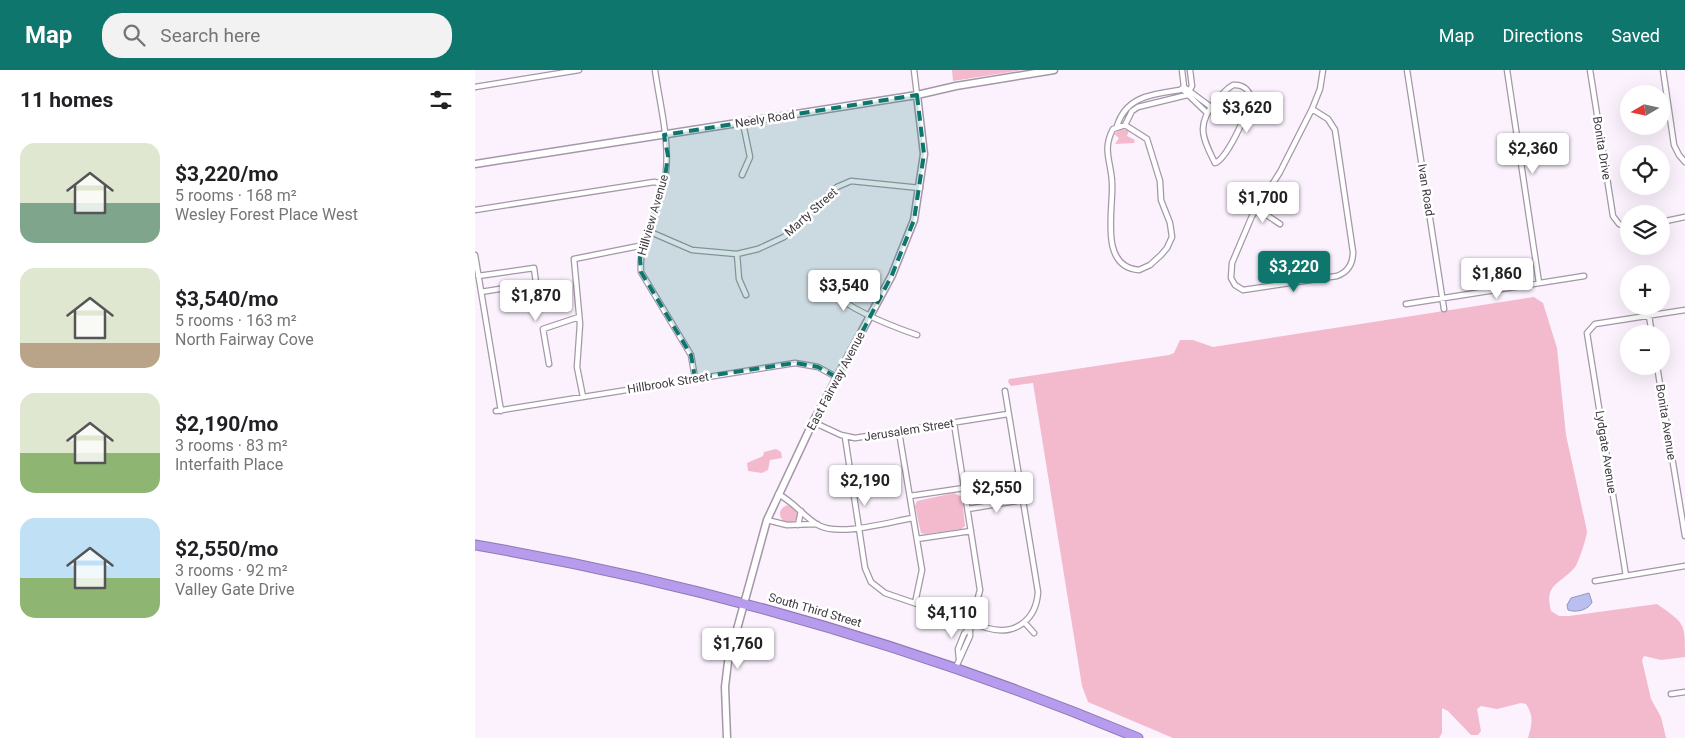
<!DOCTYPE html>
<meta charset="utf-8">
<style>
body{margin:0;font-family:Roboto,sans-serif;background:#f2f2f2;color:#202124;height:100vh;display:flex;flex-direction:column;font-size:19px;white-space:nowrap}
*{box-sizing:border-box;margin:0}
p{font-size:16px;color:#757577}
.icon{flex:none;width:28px;height:28px;fill:none;stroke:currentColor;stroke-width:2;stroke-linecap:round;stroke-linejoin:round}
.map{position:relative;flex:1;overflow:hidden}
.sheet{display:flex;flex-direction:column;background:#fff;width:475px}
.sheet>*{flex:none}
.needle{width:32px;rotate:261deg}
.fabs{position:absolute;left:1145px;top:15px;display:grid;gap:10px}
.fabs a{display:grid;place-items:center;width:50px;height:50px;border-radius:50%;background:#fff;box-shadow:0 5px 20px #0002;font-size:25px}
.price{position:absolute;translate:-50% -42px;padding:0 11px;border-radius:5px;background:#fff;color:#222;font-size:16px;line-height:32px;filter:drop-shadow(0 1px 2px #0008)}
.price::after{content:'';position:absolute;left:50%;top:30px;width:15px;height:11px;margin-left:-8px;background:inherit;clip-path:polygon(0 0,100% 0,50% 100%)}
.price.current{background:#0f766e;color:#fff}
ul{padding:0;list-style:none}
li{display:flex;align-items:center;gap:15px;height:125px;padding:0 20px}
li span{display:grid;place-items:center;flex:none;width:140px;height:100px;border-radius:15px;color:#555}
li>.icon{margin-inline-start:auto}
span .icon{width:60px;height:60px;fill:#fffc;stroke-width:1}
li b{font-size:21px}
h2{display:flex;justify-content:space-between;align-items:center;height:60px;padding:0 20px;font-size:21px}
header{display:flex;align-items:center;gap:30px;box-sizing:border-box;height:70px;padding:0 25px;background:#0f766e;color:#fff}
header strong{font-size:24px}
nav{display:flex;gap:28px;margin-inline-start:auto;font-size:18px}
.search{width:350px;height:45px;background:#f2f2f2;display:flex;align-items:center;gap:12px;box-sizing:border-box;padding:0 18px;border-radius:20px;color:#757577;font-size:19px}
main{display:flex;flex:1;min-height:0}
.map>svg:first-child{display:block}
.green{fill:#f3bacd}
.water{fill:#b9bff0;stroke:#9497bc}
.lines{fill:none;stroke-linecap:round;stroke-linejoin:round}
.street-casing{stroke:#a497a9;stroke-width:7}
.secondary-casing{stroke:#a497a9;stroke-width:9}
.highway-casing{stroke:#8d79b1;stroke-width:11}
.street{stroke:#fff;stroke-width:4.5}
.secondary{stroke:#fff;stroke-width:6}
.highway{stroke:#b79bed;stroke-width:9}
.marked{fill:#0f766e;fill-opacity:0.2;stroke:#0f766e;stroke-width:4;stroke-dasharray:10 6;stroke-linejoin:round}
.labels{text-anchor:middle;stroke-width:5;stroke-linejoin:round;paint-order:stroke}
.street-label{font-size:12px;fill:#3f3a41;stroke:#fff}
</style>
<header>
<strong>Map</strong>
<div class="search"><svg class="icon" aria-label="search" viewBox="0 0 24 24"><circle cx="10" cy="10" r="6"/><path d="M15 15l6 6"/></svg>Search here</div>
<nav><a>Map</a><a>Directions</a><a>Saved</a></nav>
</header>
<main>
<section class="sheet">
<h2>11 homes<svg class="icon" aria-label="filters" viewBox="0 0 24 24"><path d="M4 7h16M4 17h16"/><circle cx="9" cy="7" r="2"/><circle cx="15" cy="17" r="2"/></svg></h2>
<ul>
<li><span style="background:linear-gradient(#dfe7d0 60%,#7fa58c 0)"><svg class="icon" aria-label="home" viewBox="0 0 24 24"><path d="M3 11l9-7 9 7M6 9v11h12V9"/></svg></span><div><b>$3,220/mo</b><p>5 rooms · 168 m²</p><p>Wesley Forest Place West</p></div></li>
<li><span style="background:linear-gradient(#dfe7d0 75%,#b9a48a 0)"><svg class="icon" aria-label="home" viewBox="0 0 24 24"><path d="M3 11l9-7 9 7M6 9v11h12V9"/></svg></span><div><b>$3,540/mo</b><p>5 rooms · 163 m²</p><p>North Fairway Cove</p></div></li>
<li><span style="background:linear-gradient(#dfe7d0 60%,#8fb573 0)"><svg class="icon" aria-label="home" viewBox="0 0 24 24"><path d="M3 11l9-7 9 7M6 9v11h12V9"/></svg></span><div><b>$2,190/mo</b><p>3 rooms · 83 m²</p><p>Interfaith Place</p></div></li>
<li><span style="background:linear-gradient(#bfe0f5 60%,#8fb573 0)"><svg class="icon" aria-label="home" viewBox="0 0 24 24"><path d="M3 11l9-7 9 7M6 9v11h12V9"/></svg></span><div><b>$2,550/mo</b><p>3 rooms · 92 m²</p><p>Valley Gate Drive</p></div></li>
</ul>
</section>
<div class="map">
<svg width="1210" height="668" viewBox="0 0 1210 668">
<rect width="100%" height="100%" fill="#fbf2fe"/>
<!-- green -->
<path class="green" d="M477,0h70l-69,11z
M646,59l8,1 -2,6 8,4 -1,3 -19,1 4,-6 -5,-4z
M1059,227l9,6 14,45 9,87 21,96c0,6 -9,33 -12,36 -15,18 -31,16 -24,44l8,5h10l88,-12c28,20 28,18 28,53l-24,3 -17,-4 -2,4 9,39 10,18 5,21h-138c4,-14 6,-22 -2,-34l-5,-1 -24,6 -16,-3 -4,3 4,22 -3,4h-7l-23,-24 -6,-3v25l-3,5h-266l-85,-36 -6,-16 -49,-303 -22,3 -3,-4 1,-3 160,-24 5,-2 6,-13h13l20,7z
M301,379l5,3 1,6 -12,2 -2,10 -6,3 -14,-2 -1,-8 16,-7 1,-4z
M479,423l8,4 3,29 -4,3 -36,5 -4,-1 -6,-27 2,-5z
M305 444a9 9 0 1 1 18 0a9 9 0 1 1-18 0Z"/>
<!-- water -->
<path class="water" d="M1114,523l3,9c-3,8 -16,11 -24,8l-1,-5 4,-7z"/>
<g class="lines">
<defs>
<path id="street" d="M180,0c5,37 17,77 9,114 -6,29 -26,57 -23,88l50,83 4,23
M439,0l3,25
M932,0l37,239
M1032,0l32,213
M1115,0l23,146 6,8 10,4
M1188,0l11,75 5,10 6,7
M758,15c11,-1 18,6 18,17 -5,13 -24,57 -36,61 -13,-26 -19,-39 1,-62 5,-6 10,-12 17,-16z
M0,17l104,-17
M709,17l27,20
M707,19l24,23
M837,39l16,10 7,11 18,122c0,12 -5,20 -16,24l-94,14 -8,-5 -4,-7 1,-15 20,-47 28,-44 32,-63 8,-20 3,-19
M650,55l22,14 13,42 1,19 9,23 2,14 -5,11 -6,7 -11,10 -11,5c-41,-3 -25,-62 -27,-88 -1,-21 -10,-32 1,-53z
M650,55l7,-14 6,-4 49,-12 5,-9 -2,-16
M642,56c9,-30 36,-32 63,-36l4,-3 -2,-17
M267,105l8,-18 -7,-34
M781,138l24,16
M0,140l179,-28 10,2
M1186,152l24,-5
M173,161l44,19 45,4 21,-5 26,-12 53,-50 14,-6 69,7
M262,184l2,25 7,16
M0,185l26,156
M3,206l56,-8 2,15 -55,9
M355,221c21,19 61,35 87,44
M931,234l178,-28
M1174,246l3,18
M74,294l-6,-35 36,-12
M1182,296l28,170
M108,327l-6,-30 3,-43 -6,-65 70,-14
M21,341l299,-48 23,4 20,11
M338,352l28,13 14,3 153,-24
M479,353l26,167 -10,37 -6,7 -6,15 1,10
M424,362l23,138 -7,33
M370,367l20,131 6,14 14,11 102,35c27,8 49,-7 51,-36l-33,-201
M303,424c16,8 25,22 40,31 21,12 71,-3 95,-7
M435,426l54,-8
M493,439l54,-9
M292,450l20,5 30,-1
M323,455l3,-14
M442,469l54,-8
M1151,506l-39,-243 8,-9 90,-14
M1120,511l90,-15
M550,553l9,10
M481,597l14,-31v-9
M1196,624l14,-2"/>
<path id="secondary" d="M0,94l442,-69 39,-9 98,-16
M252,668l-2,-51 3,-25 39,-142 46,-98 79,-147 22,-55 10,-66 -7,-59"/>
<path id="highway" d="M0,475c228,39 450,104 663,193"/>
</defs>
<!-- street casing -->
<use href="#street" class="street-casing"/>
<!-- secondary casing -->
<use href="#secondary" class="secondary-casing"/>
<!-- highway casing -->
<use href="#highway" class="highway-casing"/>
<!-- street -->
<use href="#street" class="street"/>
<!-- secondary -->
<use href="#secondary" class="secondary"/>
<!-- highway -->
<use href="#highway" class="highway"/>
</g>
<!-- marked area -->
<path class="marked" d="M442,25l7,59 -10,66 -22,55 -54,103 -20,-11 -23,-4 -100,15 -4,-23 -50,-83 -1,-14 24,-74 4,-28 -4,-21z"/>
<g class="labels">
<!-- street labels -->
<g class="street-label">
<text transform="translate(290 49) rotate(-9)" y="4">Neely Road</text>
<text transform="translate(1127 78) rotate(81)" y="4">Bonita Drive</text>
<text transform="translate(951 120) rotate(81)" y="4">Ivan Road</text>
<text transform="translate(336 142) rotate(-42)" y="4">Marty Street</text>
<text transform="translate(178 145) rotate(-74)" y="4">Hillview Avenue</text>
<text transform="translate(361 311) rotate(-62)" y="4">East Fairway Avenue</text>
<text transform="translate(193 313) rotate(-9)" y="4">Hillbrook Street</text>
<text transform="translate(1191 352) rotate(81)" y="4">Bonita Avenue</text>
<text transform="translate(434 360) rotate(-9)" y="4">Jerusalem Street</text>
<text transform="translate(1131 382) rotate(81)" y="4">Lydgate Avenue</text>
<text transform="translate(340 540) rotate(16)" y="4">South Third Street</text>
</g>
</g>
</svg>
<div class="fabs">
<a><svg class="needle" viewBox="-14 -14 28 28"><path d="M0-13l5 13h-10z" fill="#e53935"/><path d="M0 13l5-13h-10z" fill="#757577"/></svg></a>
<a><svg class="icon" aria-label="locate" viewBox="0 0 24 24"><circle cx="12" cy="12" r="6"/><path d="M12 2v4M12 18v4M2 12h4M18 12h4"/></svg></a>
<a><svg class="icon" aria-label="layers" viewBox="0 0 24 24"><path d="M12 4l9 5-9 5-9-5zM3 14l9 5 9-5"/></svg></a>
<a>+</a>
<a>−</a>
</div>
<b class="price" style="left:772px;top:64px">$3,620</b>
<b class="price" style="left:1058px;top:105px">$2,360</b>
<b class="price" style="left:788px;top:154px">$1,700</b>
<b class="price current" style="left:819px;top:223px">$3,220</b>
<b class="price" style="left:1022px;top:230px">$1,860</b>
<b class="price" style="left:369px;top:242px">$3,540</b>
<b class="price" style="left:61px;top:252px">$1,870</b>
<b class="price" style="left:390px;top:437px">$2,190</b>
<b class="price" style="left:522px;top:444px">$2,550</b>
<b class="price" style="left:477px;top:569px">$4,110</b>
<b class="price" style="left:263px;top:600px">$1,760</b>
</div>
</main>
